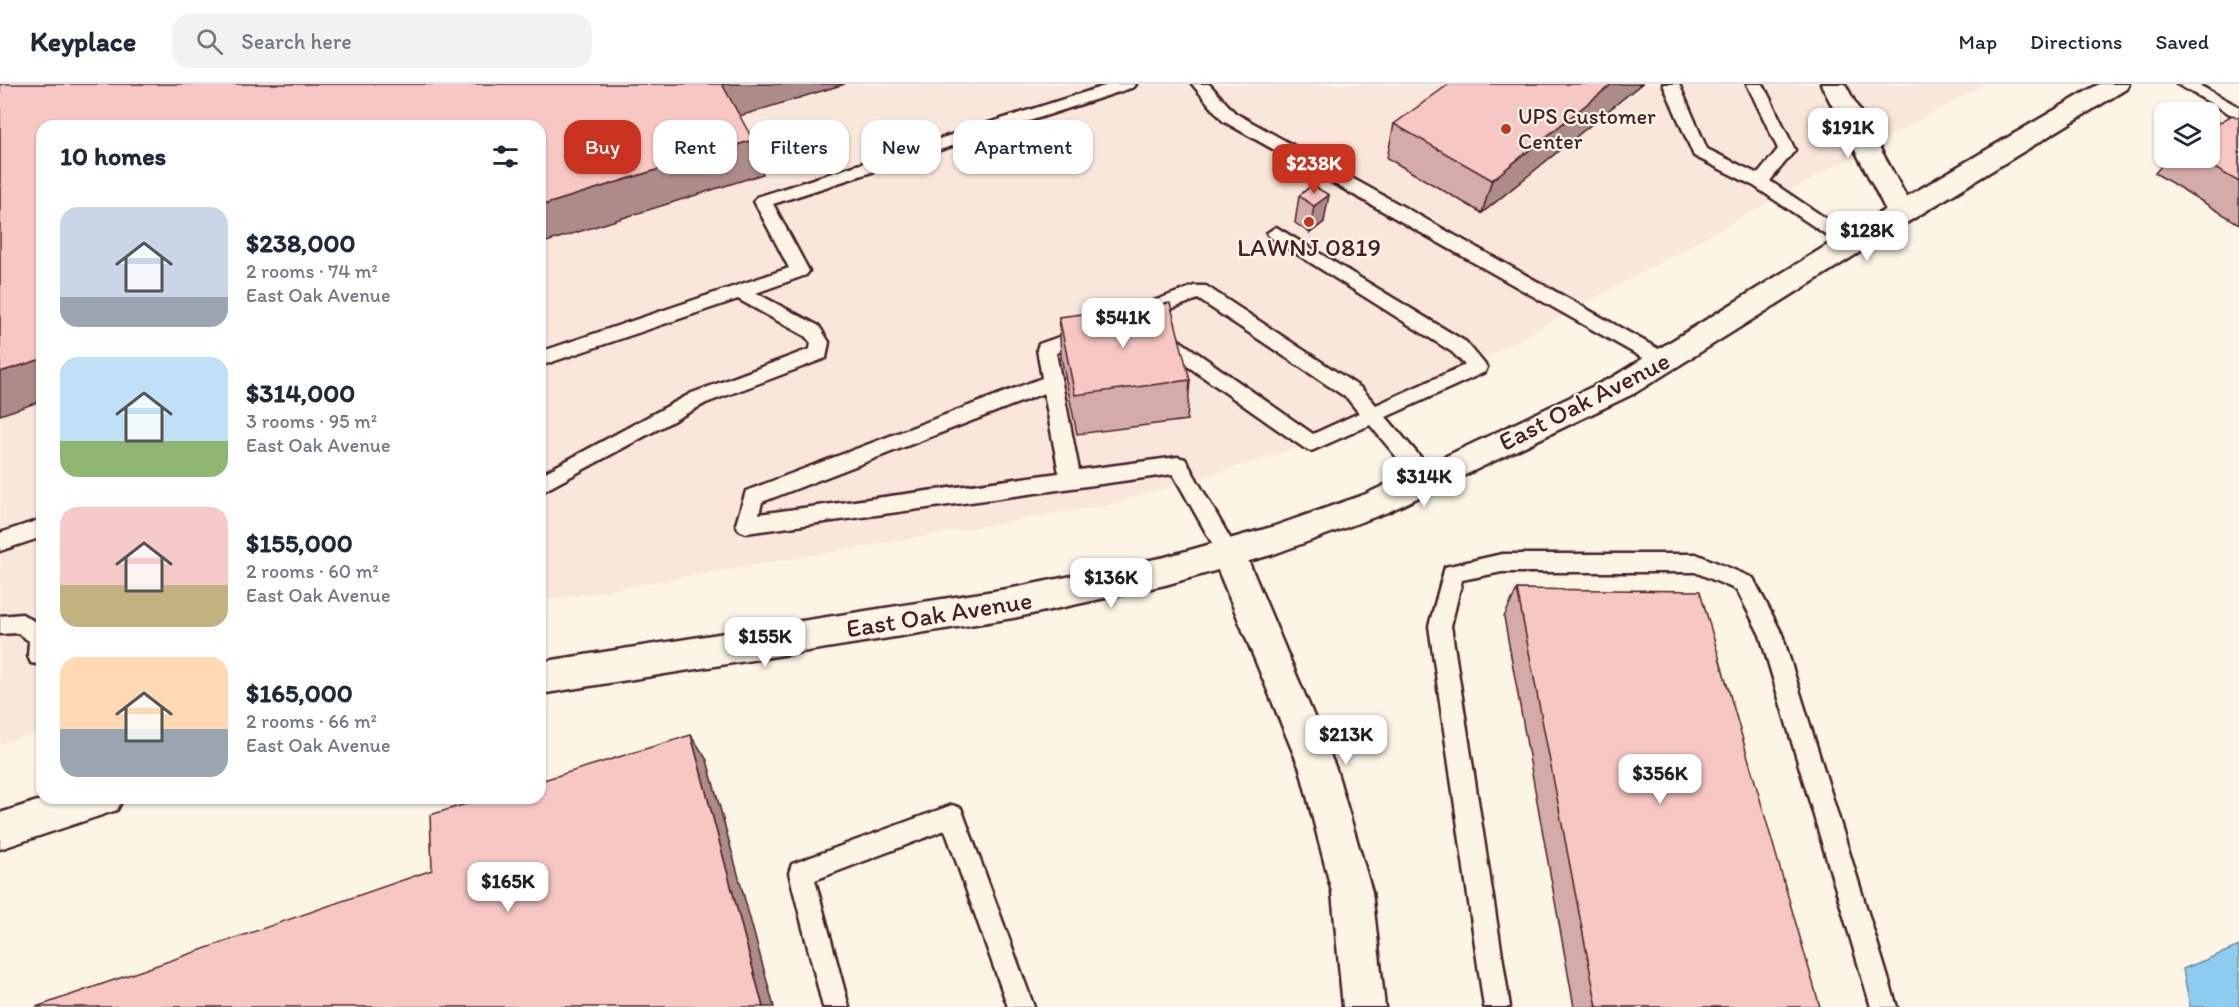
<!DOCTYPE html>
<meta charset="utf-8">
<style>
body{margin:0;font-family:Itim,sans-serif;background:#f2f2f3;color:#1f2937;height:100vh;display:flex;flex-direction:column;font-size:22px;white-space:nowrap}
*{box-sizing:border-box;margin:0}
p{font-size:20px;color:#747a83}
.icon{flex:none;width:33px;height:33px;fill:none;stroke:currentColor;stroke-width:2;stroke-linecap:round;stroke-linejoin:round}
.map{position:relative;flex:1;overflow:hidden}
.drawer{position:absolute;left:36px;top:36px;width:510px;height:684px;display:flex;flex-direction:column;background:#fff;border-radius:18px;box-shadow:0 2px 4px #0004}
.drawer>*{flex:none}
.guide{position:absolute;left:564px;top:36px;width:570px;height:54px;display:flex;gap:12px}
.fabs{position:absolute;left:2154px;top:18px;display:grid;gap:12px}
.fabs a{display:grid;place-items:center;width:66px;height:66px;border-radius:12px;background:#fff;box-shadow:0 2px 4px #0004;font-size:30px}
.price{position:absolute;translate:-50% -51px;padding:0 14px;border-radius:12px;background:#fff;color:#222;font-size:20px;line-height:39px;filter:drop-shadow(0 2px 3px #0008)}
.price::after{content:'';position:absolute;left:50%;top:36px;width:18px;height:14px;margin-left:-9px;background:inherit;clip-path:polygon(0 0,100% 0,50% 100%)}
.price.active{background:#c8321e;color:#fff}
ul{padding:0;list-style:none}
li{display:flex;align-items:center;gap:18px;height:150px;padding:0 24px}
li span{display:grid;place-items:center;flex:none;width:168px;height:120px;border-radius:18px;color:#555}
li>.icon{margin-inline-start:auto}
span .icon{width:72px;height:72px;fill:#fffc;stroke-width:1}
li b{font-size:26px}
h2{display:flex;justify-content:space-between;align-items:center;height:72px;padding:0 24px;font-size:26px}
.chip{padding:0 21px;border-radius:18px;background:#fff;box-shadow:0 2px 4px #0004;font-size:21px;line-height:54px}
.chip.active{background:#c8321e;color:#fff}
header{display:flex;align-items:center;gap:36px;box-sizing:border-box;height:84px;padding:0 30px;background:#fff;border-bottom:2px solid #e0e1e3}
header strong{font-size:28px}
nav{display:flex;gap:33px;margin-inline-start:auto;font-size:21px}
.search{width:420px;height:54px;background:#f2f2f3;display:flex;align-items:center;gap:15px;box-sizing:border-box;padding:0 21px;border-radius:18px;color:#747a83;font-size:22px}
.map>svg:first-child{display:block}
.built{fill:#fae7db}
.water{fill:#8dccee;stroke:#7287a0;stroke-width:1.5}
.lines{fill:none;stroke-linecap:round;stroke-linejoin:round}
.lane-casing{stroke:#4a1f2b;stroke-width:5}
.street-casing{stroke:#4a1f2b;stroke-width:5}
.secondary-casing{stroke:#4a1f2b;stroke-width:5}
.lane{fill:#fcf5e5;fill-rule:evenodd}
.street{fill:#fcf5e5;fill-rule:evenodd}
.secondary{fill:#fcf5e5;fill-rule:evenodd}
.wall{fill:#d4aba8;stroke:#4a1f2b;stroke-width:1.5}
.shaded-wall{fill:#ad8b88;stroke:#4a1f2b;stroke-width:1.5}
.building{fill:#f7c7c3;stroke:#4a1f2b;stroke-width:1.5}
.poi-dot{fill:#c8321e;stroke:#fcf5e5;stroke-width:2}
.labels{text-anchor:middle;stroke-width:4.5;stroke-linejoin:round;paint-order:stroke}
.far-poi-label{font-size:22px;fill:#4a1f2b;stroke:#fcf5e5;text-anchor:start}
.poi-label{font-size:26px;fill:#4a1f2b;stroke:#fcf5e5}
.street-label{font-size:26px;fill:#4a1f2b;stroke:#fcf5e5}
</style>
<header>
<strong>Keyplace</strong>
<div class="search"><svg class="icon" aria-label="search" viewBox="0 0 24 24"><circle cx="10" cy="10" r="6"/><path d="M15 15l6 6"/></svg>Search here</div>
<nav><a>Map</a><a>Directions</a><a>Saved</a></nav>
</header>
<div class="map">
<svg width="2239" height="923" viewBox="0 0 2239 923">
<rect width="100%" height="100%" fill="#fcf5e5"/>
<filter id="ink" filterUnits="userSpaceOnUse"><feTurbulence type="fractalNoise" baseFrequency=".0167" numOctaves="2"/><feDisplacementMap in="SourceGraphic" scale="12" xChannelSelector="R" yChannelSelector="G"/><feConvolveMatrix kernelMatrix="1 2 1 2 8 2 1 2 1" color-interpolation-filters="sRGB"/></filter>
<g filter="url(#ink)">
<!-- built -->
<path class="built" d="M0,0h1985l-636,349 -241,72 -568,97v-476h-498v605l-42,13z"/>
<!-- water -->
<path class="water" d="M2239,862v61h-49l-7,-38z"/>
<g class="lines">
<defs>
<path id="lane" d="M1111,0h25l-2,3 -361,117 36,67 -3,4 -50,18 63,33 10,16 -3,16 -120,45 -166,90v-18l152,-82 118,-44 1,-6 -6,-7 -67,-37 -198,67v-14l249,-84 -35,-67 3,-4z
M1192,0h17l26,29 436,243 2,5 -2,5h-14l-434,-245z
M1663,0h16l28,65 51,25 20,-25 -31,-65h16l32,66 -25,31 88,59 3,4 -3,4h-12l-92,-62 -60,-30z
M2177,0h20l42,23v12z
M1276,143l190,115 21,25 -2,5 -99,45 48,56 3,6 -3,6 -7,2 -7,-2 -50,-60 -52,23 -7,3 -7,-3 -152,-107 -2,-5 2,-5h14l147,103 46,-21 -12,-15 -149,-99 -57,21 -6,-2 -3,-5 3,-5 59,-22h12l155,102 15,17 89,-40 -13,-13 -182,-115 -3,-4z
M1087,243l7,2 2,5 -2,5 -38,14 23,117 99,-13 7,2 50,88 4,6 -4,6 -7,3 -7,-3 -48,-85 -427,59 -7,-3 -3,-6 10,-33 296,-113 -5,-29 2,-5zM1044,309l15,80 -300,41 3,-12z
M42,435v18l-42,14v-18z
M1502,470h194l57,24 29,56 115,373h-26l-111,-372 -23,-45 -42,-18h-193l-40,8 -11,46 59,381h-26l-55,-381 16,-59z
M22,530l20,12v39l-11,-2 -3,-7 1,-15 -11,-8 -18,1v-18z
M952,721l9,3 3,8 70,191h-26l-63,-177 -130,50 34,127h-26l-34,-134 3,-9z"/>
<path id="street" d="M1821,0h24l70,129 -4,7 -10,2 -10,-2z
M1228,455l12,4 5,10 91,216 36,123 13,115h-42l-11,-115 -32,-123 -89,-216 5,-10z"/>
<path id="secondary" d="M2099,0h30l-3,5 -215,131 -276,173 -247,119 -114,42 -109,31 -152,33 -473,76v-32l473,-74 152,-31 107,-30 94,-33 247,-117 278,-171z
M47,714h76l-6,12 -117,39v-36z"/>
</defs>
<!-- lane casing -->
<use href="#lane" class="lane-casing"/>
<!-- street casing -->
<use href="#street" class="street-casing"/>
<!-- secondary casing -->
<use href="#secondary" class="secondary-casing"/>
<!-- lane -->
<use href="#lane" class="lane"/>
<!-- street -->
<use href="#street" class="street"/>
<!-- secondary -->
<use href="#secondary" class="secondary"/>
</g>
<!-- wall -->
<path class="wall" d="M1641,0l-159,129 -95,-55 7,-34z
M2239,34v106l-84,-51 13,-15h42z
M1312,101l12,37 -14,11 -15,-10 4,-27z
M1059,233l131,63 -3,40 -110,14 -16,-77z
M1517,505l303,418h-246l-70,-390z"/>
<!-- shaded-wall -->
<path class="shaded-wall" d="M722,0h123l-112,34z
M1612,0h29l-159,129 10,-33z
M753,56l10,34 -223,70v-38z
M1329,111l-5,27 -14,11 4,-27z
M42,275v42l-42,14v-43z
M691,651l16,25 67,247h-11z"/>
<!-- building -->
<path class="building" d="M0,0h724h-2l31,56 -213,66v-80h-498v233l-42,13z
M1449,0h163l-120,96 -98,-56z
M2232,31l7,3v64l-42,-24h13v-30z
M1312,101l17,10 -15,11 -15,-10z
M1170,219l20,77 -115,15 -16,-78z
M1517,505l183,2 120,416h-223z
M691,651l72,272h-727l396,-137 -2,-55 55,-17h55v-17z"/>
</g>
<!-- markers -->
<g class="poi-dot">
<circle cx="1506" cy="45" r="6"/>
<circle cx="1309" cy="138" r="6"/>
</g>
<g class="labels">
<!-- far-poi labels -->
<g class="far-poi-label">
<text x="1518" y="40">UPS Customer<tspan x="1518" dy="25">Center</tspan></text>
</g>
<!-- poi labels -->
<g class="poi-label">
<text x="1309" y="172">LAWNJ 0819</text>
</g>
<!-- street labels -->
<g class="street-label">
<text transform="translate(1584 317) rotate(-27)" y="9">East Oak Avenue</text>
<text transform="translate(939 530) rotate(-9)" y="9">East Oak Avenue</text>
</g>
</g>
</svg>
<div class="fabs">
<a><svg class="icon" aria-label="layers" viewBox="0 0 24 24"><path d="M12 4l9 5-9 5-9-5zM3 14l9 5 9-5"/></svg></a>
</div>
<b class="price" style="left:1848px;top:75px">$191K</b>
<b class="price active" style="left:1314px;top:111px">$238K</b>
<b class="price" style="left:1867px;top:178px">$128K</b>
<b class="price" style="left:1123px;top:265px">$541K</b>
<b class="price" style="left:1424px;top:424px">$314K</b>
<b class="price" style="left:1111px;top:525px">$136K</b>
<b class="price" style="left:765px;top:584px">$155K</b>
<b class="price" style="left:1346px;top:682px">$213K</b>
<b class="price" style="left:1660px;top:721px">$356K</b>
<b class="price" style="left:508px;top:829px">$165K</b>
<div class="guide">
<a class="chip active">Buy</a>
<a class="chip">Rent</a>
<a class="chip">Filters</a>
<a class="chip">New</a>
<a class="chip">Apartment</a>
</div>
<section class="drawer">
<h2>10 homes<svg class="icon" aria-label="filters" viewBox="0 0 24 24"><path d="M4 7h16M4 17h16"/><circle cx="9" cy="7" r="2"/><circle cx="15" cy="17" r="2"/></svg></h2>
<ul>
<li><span style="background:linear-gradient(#c9d6e8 75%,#9aa5b1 0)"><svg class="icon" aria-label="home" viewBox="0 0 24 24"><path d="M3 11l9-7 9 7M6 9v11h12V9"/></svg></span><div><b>$238,000</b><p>2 rooms · 74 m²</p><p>East Oak Avenue</p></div></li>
<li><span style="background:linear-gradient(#bfe0f5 70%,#8fb573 0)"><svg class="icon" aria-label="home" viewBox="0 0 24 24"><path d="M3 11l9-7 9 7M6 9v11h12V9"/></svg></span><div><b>$314,000</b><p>3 rooms · 95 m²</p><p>East Oak Avenue</p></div></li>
<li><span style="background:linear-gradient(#f6c9c9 65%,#c2b280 0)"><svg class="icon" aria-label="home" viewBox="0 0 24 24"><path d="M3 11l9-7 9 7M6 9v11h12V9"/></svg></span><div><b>$155,000</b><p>2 rooms · 60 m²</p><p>East Oak Avenue</p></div></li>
<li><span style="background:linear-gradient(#ffd9b3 60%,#9aa5b1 0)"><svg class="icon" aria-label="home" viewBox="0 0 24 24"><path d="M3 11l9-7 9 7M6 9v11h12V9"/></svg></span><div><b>$165,000</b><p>2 rooms · 66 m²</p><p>East Oak Avenue</p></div></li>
</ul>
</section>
</div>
